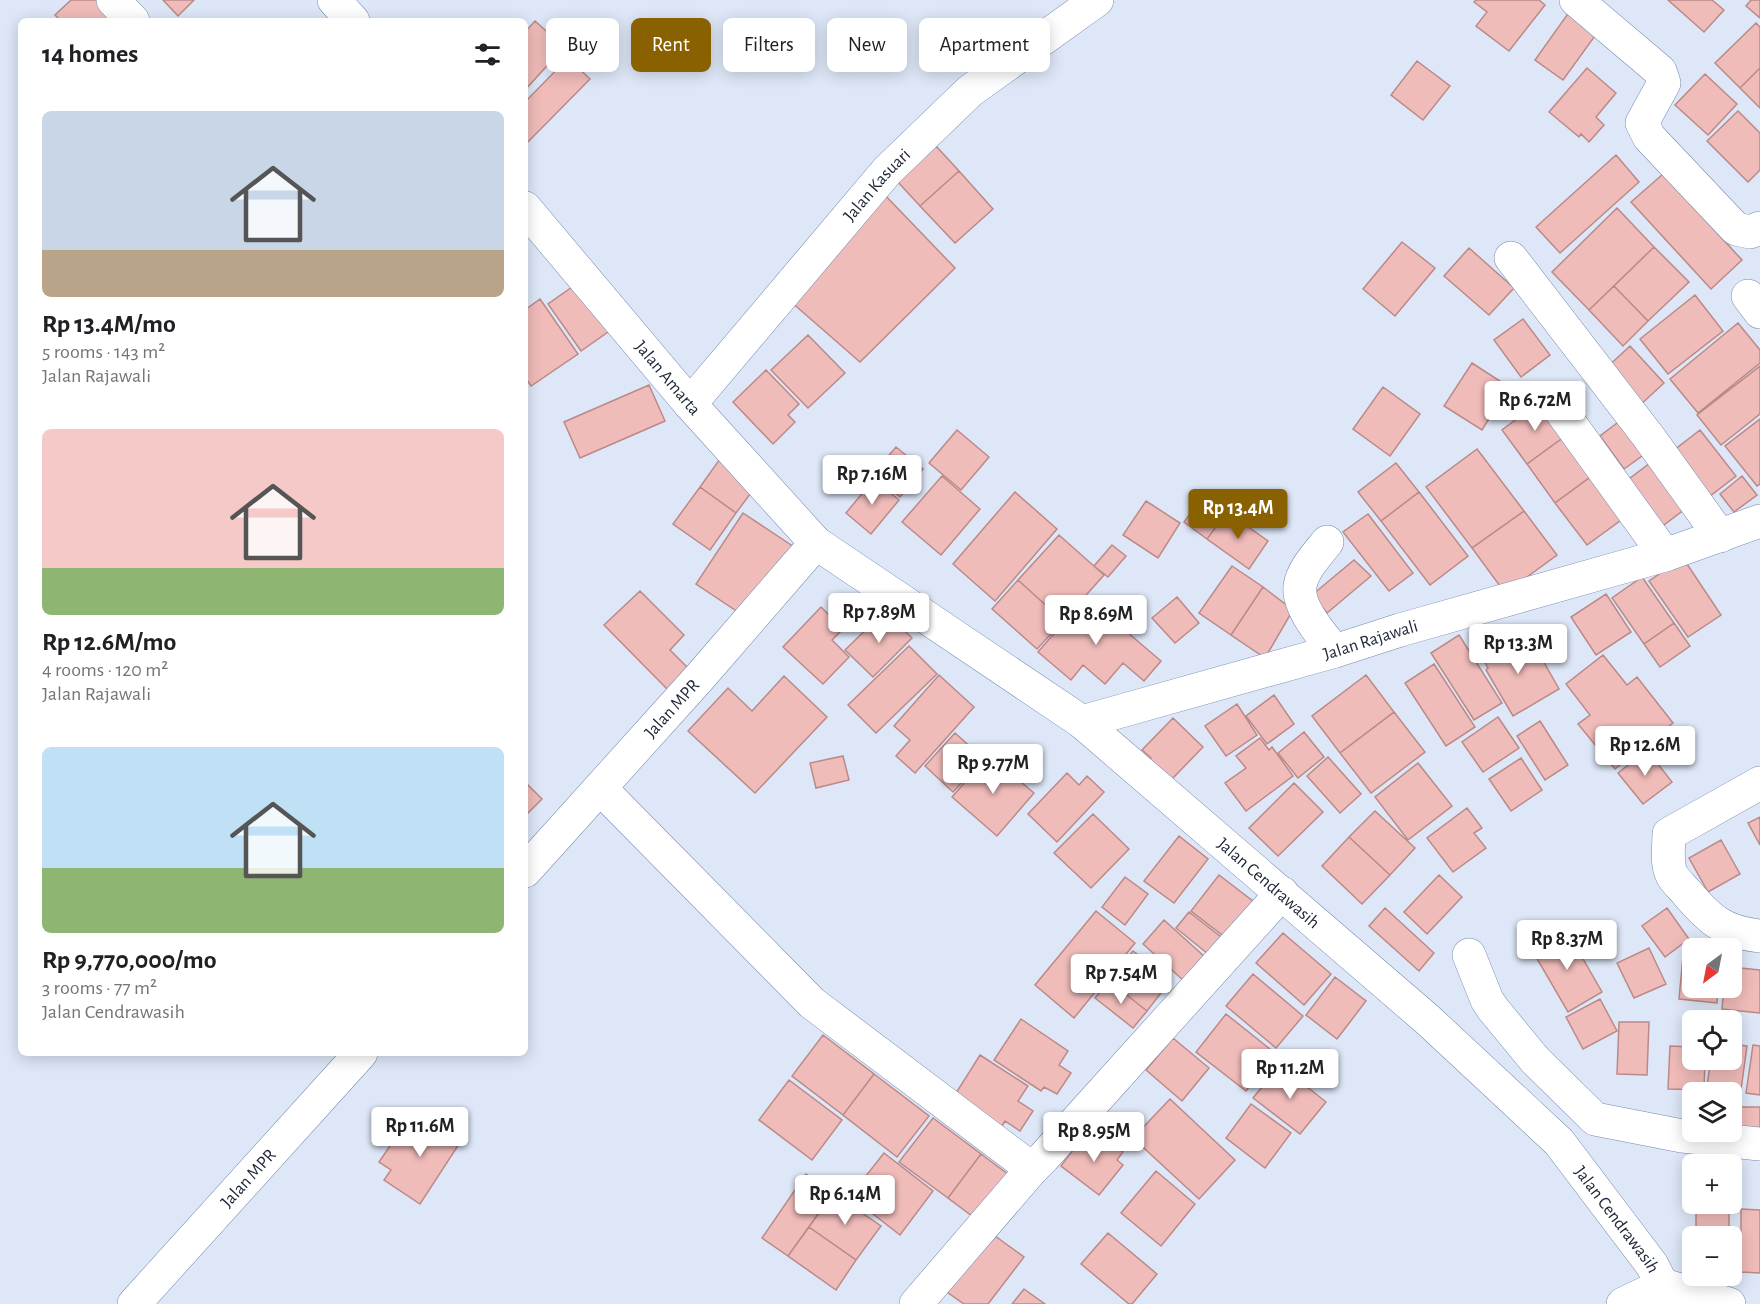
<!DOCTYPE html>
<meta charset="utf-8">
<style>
body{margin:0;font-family:"Alegreya Sans",sans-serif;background:#f2f2f2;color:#202124;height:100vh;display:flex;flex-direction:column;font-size:22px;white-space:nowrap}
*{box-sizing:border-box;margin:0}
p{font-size:20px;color:#757577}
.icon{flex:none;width:33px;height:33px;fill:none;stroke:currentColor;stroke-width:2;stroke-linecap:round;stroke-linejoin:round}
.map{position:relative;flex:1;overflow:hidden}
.panel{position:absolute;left:18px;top:18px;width:510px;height:1038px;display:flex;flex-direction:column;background:#fff;border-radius:9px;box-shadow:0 3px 15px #0003}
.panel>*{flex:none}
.guide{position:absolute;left:546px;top:18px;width:570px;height:54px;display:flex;gap:12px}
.needle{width:39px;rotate:212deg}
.fabs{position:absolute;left:1682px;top:938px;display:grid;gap:12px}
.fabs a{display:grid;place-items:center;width:60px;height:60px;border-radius:9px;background:#fff;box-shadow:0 3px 15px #0003;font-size:30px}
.price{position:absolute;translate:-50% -51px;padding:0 14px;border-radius:6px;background:#fff;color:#222;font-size:20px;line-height:39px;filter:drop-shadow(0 2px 3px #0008)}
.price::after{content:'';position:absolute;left:50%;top:36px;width:18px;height:14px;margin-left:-9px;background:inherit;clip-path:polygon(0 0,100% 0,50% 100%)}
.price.selected{background:#896100;color:#fff}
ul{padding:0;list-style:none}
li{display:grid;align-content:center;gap:12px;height:318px;padding:0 24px}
li span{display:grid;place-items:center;height:186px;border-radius:9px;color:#555}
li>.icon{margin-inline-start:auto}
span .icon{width:108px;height:108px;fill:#fffc;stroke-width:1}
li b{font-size:26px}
h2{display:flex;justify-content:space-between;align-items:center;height:72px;padding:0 24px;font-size:26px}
.pill{padding:0 21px;border-radius:9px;background:#fff;box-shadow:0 3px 15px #0003;font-size:21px;line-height:54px}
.pill.selected{background:#896100;color:#fff}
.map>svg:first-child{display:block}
.building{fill:#f0bcba;stroke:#bb8988;stroke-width:1.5}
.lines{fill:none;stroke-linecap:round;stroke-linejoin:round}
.minor-casing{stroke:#758bb0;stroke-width:34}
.minor{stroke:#fff;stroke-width:33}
.labels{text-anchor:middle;stroke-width:6;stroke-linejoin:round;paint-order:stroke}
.street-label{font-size:18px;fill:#202938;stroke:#eff4fc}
</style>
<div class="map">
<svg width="1760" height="1304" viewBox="0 0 1760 1304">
<rect width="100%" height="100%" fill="#dde7f7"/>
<!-- building -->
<path class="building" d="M71,0h30l17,21h-57l-6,-6z
M163,0h31l-16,16z
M1476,0h63l6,5 -36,46 -33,-25 11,-14 -13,-10z
M1668,0h44l12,10 -20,22z
M1751,0h9v18l-14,-12z
M1572,8l28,21 -37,51 -28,-20z
M535,21l29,26 -39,43v-58z
M1756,23l4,4v41l-20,20 -25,-25z
M568,58l22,21 -65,66v-43z
M1417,61l33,25 -27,34 -32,-25z
M1587,68l29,25 -20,24 8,8 -15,17 -8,-8 -2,3 -30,-25z
M1760,68v40l-20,-20z
M1705,74l32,30 -29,31 -33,-30z
M1738,111l22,22v37l-12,12 -41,-41z
M936,146l23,25 -39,35 -23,-25z
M1616,155l23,27 -79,71 -24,-26z
M959,171l34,38 -38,34 -35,-37z
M1663,174l79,86 -31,29 -80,-87z
M881,191l74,77 -95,94 -70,-61z
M1617,208l37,39 -65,63 -37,-38z
M1402,242l33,26 -40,48 -32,-27z
M1654,247l35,35 -41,39 -34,-35z
M1469,248l45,40 -25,27 -45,-39z
M582,280l33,47 -34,24 -33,-47z
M1614,286l34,35 -25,25 -34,-36z
M1695,295l28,36 -55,43 -28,-35z
M540,299l38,55 -47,32 -6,-9v-67z
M1523,319l27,36 -29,22 -27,-37z
M1738,323l22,27v13l-62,50 -28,-34z
M808,335l37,38 -37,35 -37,-38z
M1630,346l34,37 -26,24 -34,-37z
M1472,363l37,24 -27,43 -38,-24z
M1760,366v48l-39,31 -24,-30z
M766,370l33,34 -11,11 7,7 -22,22 -40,-42z
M649,385l16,36 -85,37 -16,-36z
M1383,387l37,27 -30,42 -37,-27z
M1543,399l25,35 -41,30 -25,-34z
M1625,417l24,34 -25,18 -24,-33z
M1760,419v65l-3,2 -32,-40z
M957,430l32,27 -28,33 -32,-27z
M1700,430l36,46 -31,24 -36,-46z
M1568,434l29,38 -42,31 -28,-39z
M896,447l27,22 -23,28 -27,-23z
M1477,449l47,62 -52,37 -46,-61z
M722,456l37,26 -23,31 -36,-26z
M1654,460l35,46 -33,25 -35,-46z
M1396,463l23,29 -38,29 -23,-29z
M1597,472l31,43 -41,30 -32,-42z
M942,476l38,33 -39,46 -39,-33z
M1742,476l15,19 -23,17 -14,-18z
M874,479l25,21 -28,34 -25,-21z
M700,487l36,26 -26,37 -37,-26z
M1015,492l42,37 -62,72 -42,-37z
M1419,492l49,64 -38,29 -49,-64z
M1204,495l23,17 -20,27 -23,-17z
M1146,501l34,22 -22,35 -35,-23z
M1524,511l33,44 -52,38 -33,-45z
M1227,512l41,29 -19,28 -42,-30z
M743,513l51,34 -47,71 -51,-34z
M1368,514l45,59 -24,18 -46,-59z
M1059,535l45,40 -41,46 -45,-41z
M1112,545l14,11 -18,21 -14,-11z
M1683,558l38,57 -33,22 -39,-56z
M1354,560l17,16 -44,37 -15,-18z
M1232,566l31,21 -32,48 -32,-22z
M1642,577l32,46 -30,21 -32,-46z
M1018,580l45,41 -26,28 -45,-40z
M1263,587l30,23 -28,48 -34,-23z
M640,591l44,44 -14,15 19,19 -21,21 -64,-65z
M1606,594l25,38 -35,23 -25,-38z
M1086,597l75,64 -17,20 -21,-18 -18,21 -22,-19 -12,15 -33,-28z
M1177,597l22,26 -24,20 -23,-25z
M821,607l22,22 -11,11 17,17 -26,27 -40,-37z
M885,611l27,27 -39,39 -28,-27z
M1674,623l16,23 -30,21 -16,-23z
M1459,635l43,68 -28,17 -43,-67z
M1502,636l11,18 20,-11 26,46 -46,27 -27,-46 2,-2 -10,-18z
M909,646l28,28 -61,59 -28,-28z
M1603,655l24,30 10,-8 36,46 -58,46 -37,-45 12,-9 -24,-31z
M1434,664l41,63 -29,19 -41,-63z
M939,675l35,32 -59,66 -19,-17 14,-16 -16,-14z
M1366,675l28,37 -54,41 -28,-37z
M784,676l43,41 -72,76 -67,-62 40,-43 24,23z
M1274,695l20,29 -27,20 -21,-28z
M1237,704l20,31 -31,21 -21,-30z
M1394,712l31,40 -54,41 -31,-40z
M1498,717l21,31 -36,24 -21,-30z
M1173,718l30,29 -31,32 -28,-14 7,-7 -9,-8z
M1540,721l28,44 -23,15 -28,-44z
M1304,732l20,25 -26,21 -20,-25z
M955,733l29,26 -31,33 -28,-26z
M1260,738l9,12 3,-3 21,29 -47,35 -21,-28 21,-15 -10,-12z
M1647,750l25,32 -29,22 -25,-31z
M989,755l45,38 -37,43 -45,-39z
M843,756l6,24 -33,8 -6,-25z
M1328,757l33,37 -21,19 -33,-37z
M1521,758l21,32 -31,21 -22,-32z
M1418,763l34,43 -44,34 -33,-43z
M1067,773l12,12 8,-9 17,16 -47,50 -29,-28z
M525,782l17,17 -17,17z
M1294,783l29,29 -45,44 -29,-28z
M1467,808l15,20 -8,5 12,15 -33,24 -26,-34z
M1375,811l40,37 -25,27 -41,-38z
M1093,814l36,35 -38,39 -37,-35z
M1760,817v28l-12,-22z
M1179,836l29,23 -34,44 -30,-22z
M1349,837l41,38 -28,29 -40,-38z
M1721,840l19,34 -32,18 -19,-34z
M1219,875l39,30 -28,36 -39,-30z
M1439,875l23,22 -35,37 -23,-22z
M1125,877l23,17 -23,31 -23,-18z
M1385,908l49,45 -15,18 -50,-45z
M1667,908l22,31 -24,18 -23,-31z
M1096,911l39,32 -61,75 -39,-33z
M1189,912l32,25 -13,17 -32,-26z
M1164,920l41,37 -21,24 -41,-37z
M1567,931l35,61 -34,20 -36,-62z
M1283,933l48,41 -27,31 -48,-42z
M1649,948l17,36 -32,14 -17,-35z
M1133,951l38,29 -24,31 -38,-30z
M1683,956l9,1v30h26l-1,16 -38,-4z
M1731,967l29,3v43l-38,-4 2,-22h7z
M1253,974l50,42 -27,32 -50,-42z
M1335,977l31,24 -29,38 -31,-24z
M1109,981l38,30 -14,17 -38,-30z
M1600,999l17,32 -34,18 -17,-32z
M1226,1014l49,39 -29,38 -50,-39z
M1021,1019l47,32 -9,14 12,8 -14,21 -13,-7 -3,4 -47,-31z
M1619,1022h30l-2,53 -30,-1z
M823,1035l51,39 -31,41 -51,-39z
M1173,1038l36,30 -27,33 -36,-31z
M1731,1044l16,2 -7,51 -9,-1v-4h-25l5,-33h20z
M1753,1045l7,1v49l-14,-2z
M1670,1046l22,1v12h13l-1,31 -36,-1z
M980,1055l48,31 -10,15 15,10 -13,20 -15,-10 -6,10 -48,-30z
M1280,1065l46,37 -26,32 -47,-36z
M874,1074l55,42 -32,41 -54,-42z
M789,1080l53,40 -30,40 -53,-40z
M1170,1099l65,61 -36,39 -66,-61z
M1251,1104l40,29 -26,35 -39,-30z
M1731,1107h29v29l-29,-5z
M427,1114l36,24 -43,66 -36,-24 7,-10 -12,-8 19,-28 11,7z
M933,1118l48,36 -33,44 -49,-36z
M1084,1135l13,10 6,-8 20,15 -6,8 6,5 -24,30 -38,-29z
M884,1153l49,38 -33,44 -50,-39z
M981,1154l28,21 -33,44 -28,-21z
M1156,1171l39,33 -34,42 -40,-33z
M806,1174l27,19 -45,63 -26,-18z
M833,1193l48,33 -25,34 -47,-33z
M1696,1203h33v33h-33z
M1741,1209l19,1v63l-19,-1z
M809,1227l47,33 -20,30 -48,-34z
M991,1233l33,24 -36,47h-24l-17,-12z
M1108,1233l49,41 -25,30h-3l-48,-40z
M1024,1289l21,15h-33z"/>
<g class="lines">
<defs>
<g id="minor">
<path d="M113,0l20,21"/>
<path d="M334,0l19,21"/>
<path d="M1576,0l84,71 4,12 -22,40 7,14 87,92 14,3 10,-4"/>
<path id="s1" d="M525,208l165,196 126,139 266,179 346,298 131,122 93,123 20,39"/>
<path d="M1511,258l137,178 72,100"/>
<path d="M1748,296l12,16"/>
<path id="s2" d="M690,404l197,-233 83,-80 127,-91"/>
<path d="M1556,404l109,151"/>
<path d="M1327,542c-10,13 -24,27 -27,44 -3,20 22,50 35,65"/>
<path id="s3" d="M1082,722l253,-71 65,-21 265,-75 95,-34"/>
<path d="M1760,783l-91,51c0,12 -3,30 3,41 3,6 11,13 15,18 23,27 36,39 73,43"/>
<path d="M600,788l212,215 220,166"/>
<path id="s4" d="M525,871l174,-193 117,-135"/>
<path d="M1469,955l18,45 6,9 42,51 60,59 87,17 78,8"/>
<path id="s5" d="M134,1304l227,-251"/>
<path d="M916,1304l116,-135 12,-12 238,-264"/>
<path d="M1623,1304l40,-19 66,19"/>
</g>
</defs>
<!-- minor casing -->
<use href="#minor" class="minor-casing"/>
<!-- minor -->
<use href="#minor" class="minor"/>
</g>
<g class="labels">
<!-- street labels -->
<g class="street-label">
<text dy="6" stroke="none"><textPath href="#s2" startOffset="288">Jalan Kasuari</textPath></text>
<text dy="6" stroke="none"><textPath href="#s1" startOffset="222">Jalan Amarta</textPath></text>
<text dy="6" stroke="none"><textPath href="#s3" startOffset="300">Jalan Rajawali</textPath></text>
<text dy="6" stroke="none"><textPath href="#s4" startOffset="219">Jalan MPR</textPath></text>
<text dy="6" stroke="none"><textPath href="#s1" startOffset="1011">Jalan Cendrawasih</textPath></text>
<text dy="6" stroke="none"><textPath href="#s5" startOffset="170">Jalan MPR</textPath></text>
<text dy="6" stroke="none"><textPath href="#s1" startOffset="1497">Jalan Cendrawasih</textPath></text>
</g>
</g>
</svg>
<div class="fabs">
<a><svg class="needle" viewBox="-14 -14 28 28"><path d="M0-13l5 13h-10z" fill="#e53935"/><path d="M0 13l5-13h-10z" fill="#757577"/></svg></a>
<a><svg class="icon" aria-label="locate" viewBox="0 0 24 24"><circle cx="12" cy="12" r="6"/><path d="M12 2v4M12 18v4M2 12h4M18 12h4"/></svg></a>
<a><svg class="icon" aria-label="layers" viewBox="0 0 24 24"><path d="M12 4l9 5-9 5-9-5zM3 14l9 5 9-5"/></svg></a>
<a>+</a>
<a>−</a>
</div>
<b class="price" style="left:1535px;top:432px">Rp 6.72M</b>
<b class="price" style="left:872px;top:506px">Rp 7.16M</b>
<b class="price selected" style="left:1238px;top:540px">Rp 13.4M</b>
<b class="price" style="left:879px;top:644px">Rp 7.89M</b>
<b class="price" style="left:1096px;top:646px">Rp 8.69M</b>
<b class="price" style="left:1518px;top:675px">Rp 13.3M</b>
<b class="price" style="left:1645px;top:777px">Rp 12.6M</b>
<b class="price" style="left:993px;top:795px">Rp 9.77M</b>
<b class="price" style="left:1567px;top:971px">Rp 8.37M</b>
<b class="price" style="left:1121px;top:1005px">Rp 7.54M</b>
<b class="price" style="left:1290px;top:1100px">Rp 11.2M</b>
<b class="price" style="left:420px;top:1158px">Rp 11.6M</b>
<b class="price" style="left:1094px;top:1163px">Rp 8.95M</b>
<b class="price" style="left:845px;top:1226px">Rp 6.14M</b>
<div class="guide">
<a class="pill">Buy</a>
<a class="pill selected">Rent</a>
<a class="pill">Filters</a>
<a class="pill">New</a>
<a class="pill">Apartment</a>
</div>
<section class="panel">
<h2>14 homes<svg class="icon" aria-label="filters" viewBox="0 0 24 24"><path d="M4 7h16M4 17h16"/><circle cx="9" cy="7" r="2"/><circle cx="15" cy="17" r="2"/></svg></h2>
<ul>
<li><span style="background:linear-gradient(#c9d6e8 75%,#b9a48a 0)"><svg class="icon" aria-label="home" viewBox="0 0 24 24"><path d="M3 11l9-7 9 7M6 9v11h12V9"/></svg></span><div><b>Rp 13.4M/mo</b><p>5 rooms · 143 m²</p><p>Jalan Rajawali</p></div></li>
<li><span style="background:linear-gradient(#f6c9c9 75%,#8fb573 0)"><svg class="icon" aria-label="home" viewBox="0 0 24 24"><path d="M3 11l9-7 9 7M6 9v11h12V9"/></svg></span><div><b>Rp 12.6M/mo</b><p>4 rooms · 120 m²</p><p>Jalan Rajawali</p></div></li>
<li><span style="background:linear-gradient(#bfe0f5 65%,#8fb573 0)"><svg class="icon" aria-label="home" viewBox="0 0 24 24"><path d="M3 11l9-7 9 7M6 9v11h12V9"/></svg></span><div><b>Rp 9,770,000/mo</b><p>3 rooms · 77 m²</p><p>Jalan Cendrawasih</p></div></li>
</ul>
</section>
</div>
